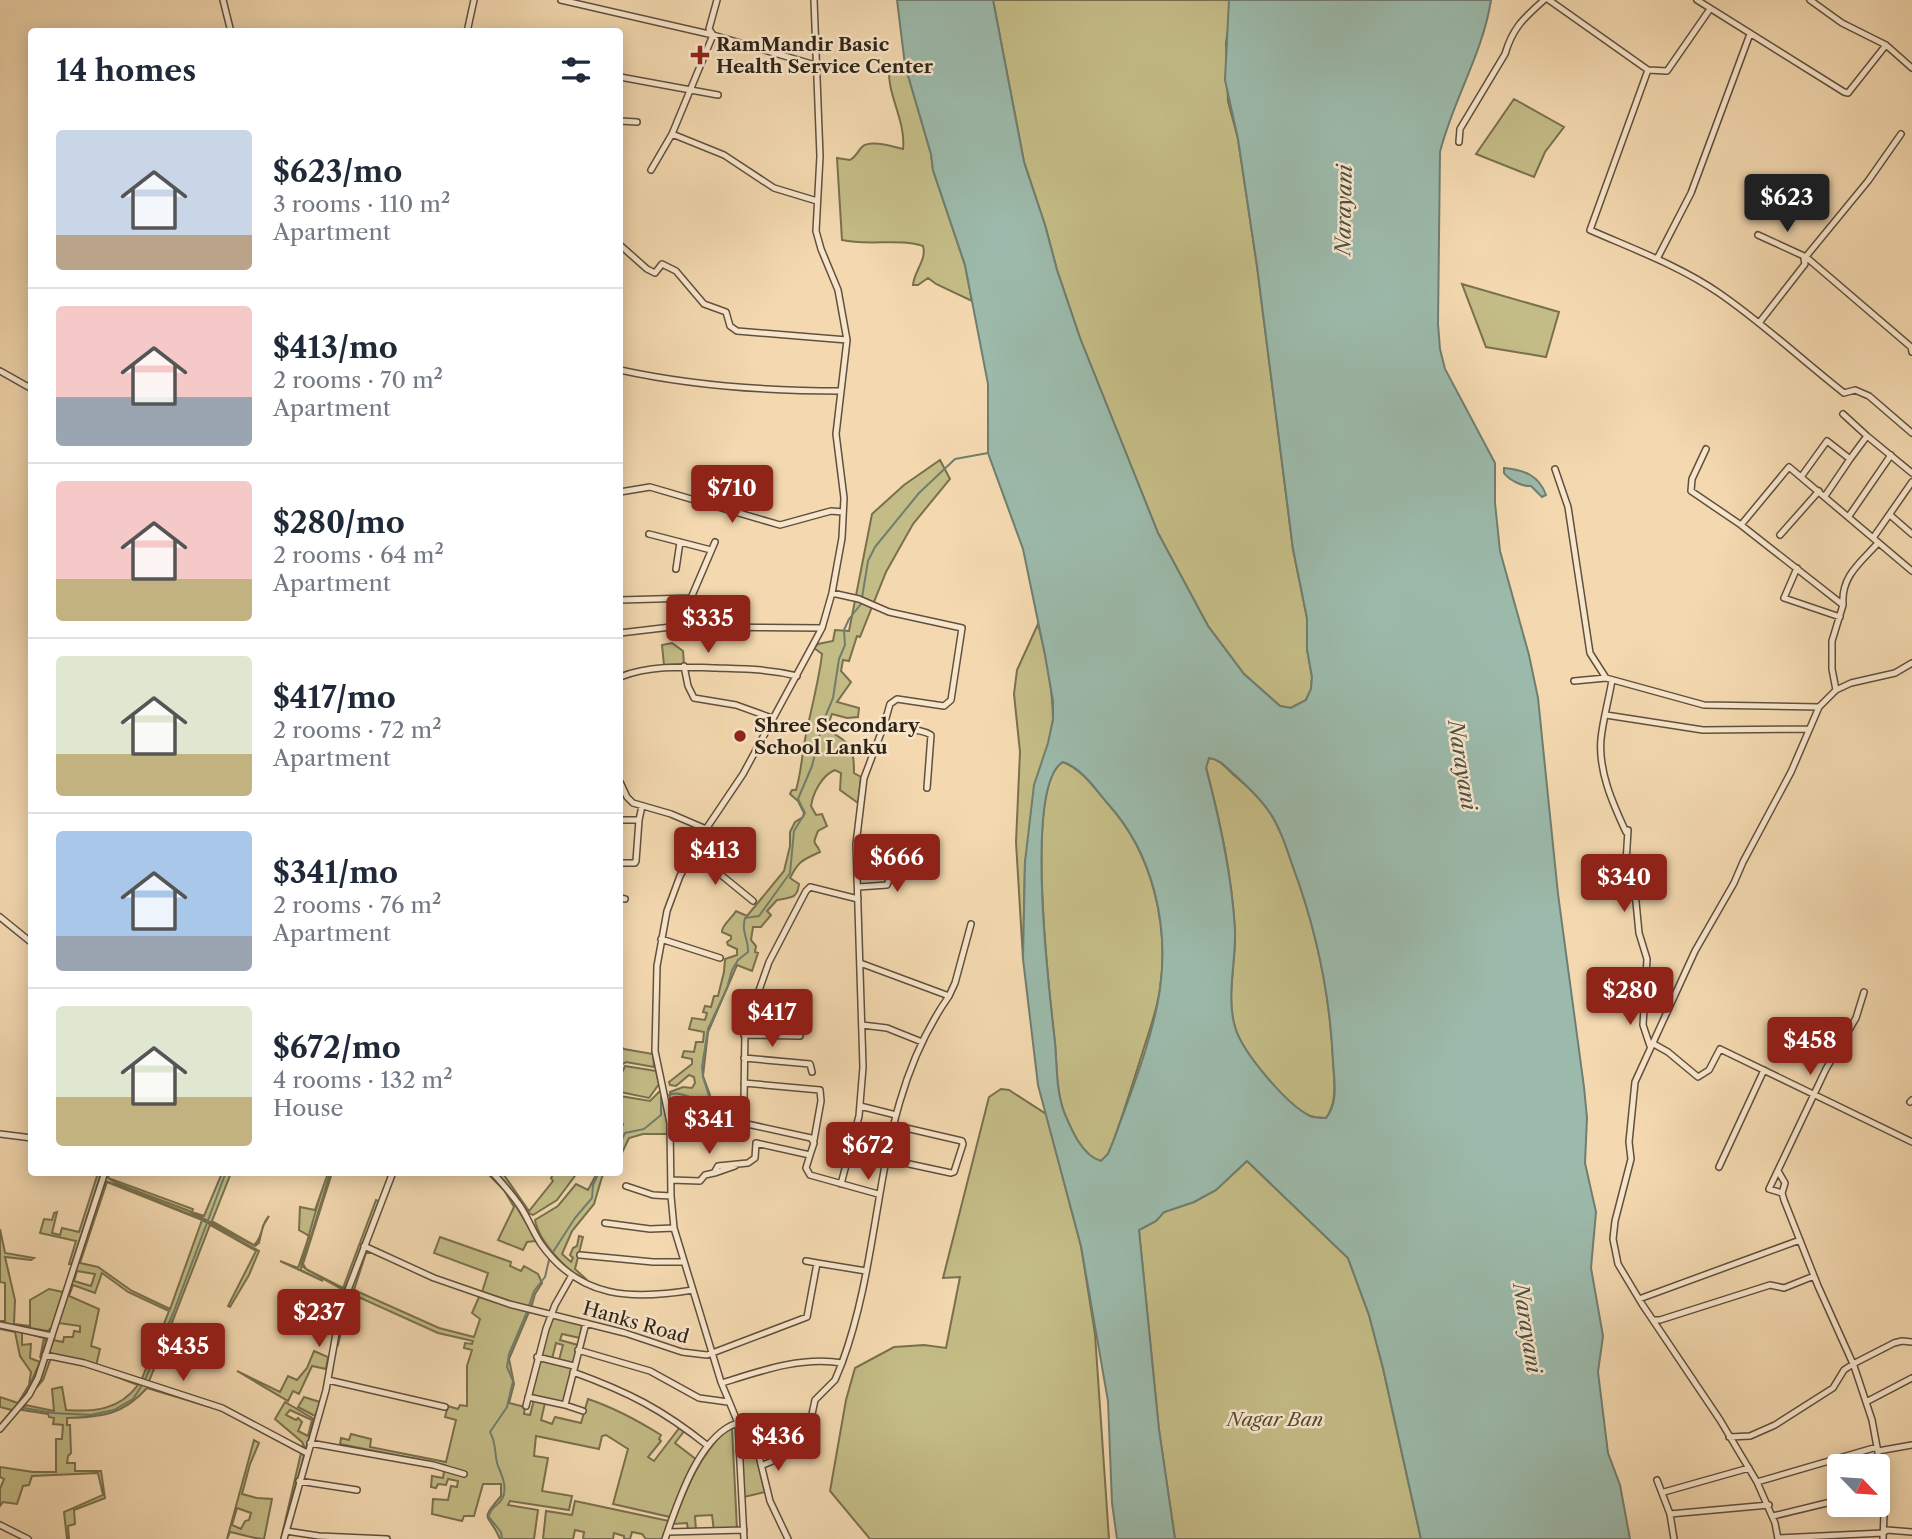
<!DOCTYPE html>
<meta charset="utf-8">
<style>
body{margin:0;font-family:"Libre Caslon Text",serif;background:#f2f2f3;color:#1f2937;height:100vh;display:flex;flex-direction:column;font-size:26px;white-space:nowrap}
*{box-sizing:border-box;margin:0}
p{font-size:23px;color:#747a83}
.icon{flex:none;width:38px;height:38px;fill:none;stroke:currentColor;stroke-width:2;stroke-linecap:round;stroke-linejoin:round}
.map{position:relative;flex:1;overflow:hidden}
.sheet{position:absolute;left:28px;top:28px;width:595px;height:1148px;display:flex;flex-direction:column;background:#fff;border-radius:7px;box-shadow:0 4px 18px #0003}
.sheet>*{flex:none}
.needle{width:46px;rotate:115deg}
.fabs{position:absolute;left:1827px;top:1454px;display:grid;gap:14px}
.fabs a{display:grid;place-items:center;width:63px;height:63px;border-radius:7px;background:#fff;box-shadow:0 4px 18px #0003;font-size:35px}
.price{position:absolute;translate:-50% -60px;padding:0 16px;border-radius:7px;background:#8f2418;color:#fff;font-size:23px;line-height:46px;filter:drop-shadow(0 2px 4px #0008)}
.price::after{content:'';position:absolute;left:50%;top:42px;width:21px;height:16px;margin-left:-10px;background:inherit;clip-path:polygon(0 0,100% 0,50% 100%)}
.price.current{background:#222;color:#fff}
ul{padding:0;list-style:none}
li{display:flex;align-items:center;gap:21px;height:175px;padding:0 28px}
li+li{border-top:2px solid #e0e1e3}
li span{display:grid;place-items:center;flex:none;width:196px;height:140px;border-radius:7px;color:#555}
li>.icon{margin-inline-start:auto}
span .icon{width:84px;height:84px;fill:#fffc;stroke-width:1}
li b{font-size:30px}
h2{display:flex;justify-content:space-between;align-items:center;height:84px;padding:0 28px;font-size:30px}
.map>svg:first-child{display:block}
.green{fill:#c4bc86;stroke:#79704e;stroke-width:2;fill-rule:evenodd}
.water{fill:#9cbaab;stroke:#707e70;stroke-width:2;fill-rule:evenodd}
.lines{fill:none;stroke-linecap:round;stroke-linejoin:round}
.stream{stroke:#707e70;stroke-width:2}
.minor-casing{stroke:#60503d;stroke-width:8}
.minor{stroke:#f8e6cc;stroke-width:5}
.poi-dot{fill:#8f2418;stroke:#f8e6cc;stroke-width:2.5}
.labels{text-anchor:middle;stroke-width:5;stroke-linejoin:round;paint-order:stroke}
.poi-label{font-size:19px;font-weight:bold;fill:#2e2317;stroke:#f8e6cc;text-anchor:start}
.street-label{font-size:19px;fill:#2e2317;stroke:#f8e6cc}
.park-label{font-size:19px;font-style:italic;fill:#544933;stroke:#f8e6cc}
.water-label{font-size:21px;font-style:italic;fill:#4f5043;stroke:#f8e6cc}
</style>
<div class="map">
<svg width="1912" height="1539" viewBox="0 0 1912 1539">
<rect width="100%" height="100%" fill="#f4d9b0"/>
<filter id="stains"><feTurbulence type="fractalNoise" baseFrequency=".00286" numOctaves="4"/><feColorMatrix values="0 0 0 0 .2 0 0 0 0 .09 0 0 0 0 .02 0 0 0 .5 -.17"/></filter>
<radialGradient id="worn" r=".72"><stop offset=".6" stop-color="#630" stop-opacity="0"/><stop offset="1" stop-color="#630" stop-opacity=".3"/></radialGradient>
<!-- green -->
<path class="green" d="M993,0h236l1,15 -4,28 2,58 10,38 19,127 36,283 14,69v31l5,28 -1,12 -5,11 -15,8 -11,-2 -36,-32 -36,-48 -50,-93 -78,-195 -23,-68 -12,-45 -21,-63z
M905,65l26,89 2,16 32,95 7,36 -36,-17 -8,-6 -10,7h-5c1,-14 14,-25 10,-39 -22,-8 -56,0 -81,-6l-5,-82 13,2c7,-4 7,-8 12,-13 8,-8 32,0 41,2 3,-29 -16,-53 -14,-82z
M1514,99l50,28 -19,25 -11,25 -58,-23z
M1462,284l97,28 -13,45 -60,-10z
M940,460l10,19 -37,45 -27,48 -26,65 -3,-1 -8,25 -6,-1 -2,11 10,11 -14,20 22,6 -1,9 -11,1 -15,-4 -5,14c5,6 9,6 15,11 12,9 12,20 12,34l7,4 -3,26 -18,-13 1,-17 -6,-3c-13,5 -22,23 -24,36l5,9 6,-1 5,12 -9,5c-7,17 -2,9 2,21 -17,8 -21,8 -30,26l9,6c-2,16 -9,13 -22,16l-10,11 4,4 -10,12h-8l-2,13 5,6 -1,6 3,1 -6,18 -15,-6 -29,67 -5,44 7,19 -3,5 -19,4 -18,-4v-8l13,-5 9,1 3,-5 -1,-6 -5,-2 -13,11 -6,-1 -1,-3 23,-18v-5l-10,-2 2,-6 10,1 2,-10h7l1,-10 -15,-3 3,-11 13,2 2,-7 -4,-1 2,-6 6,1 3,-11h4l6,-24 1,-13 12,-4v-6l-9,-4 -1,-3 4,-3v-3l-9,-4c-1,-6 10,-14 14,-21l11,5 37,-45 6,-25v-14l5,-10 8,-5 1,-4 -6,-12 -8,-7 2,-4h4c6,-20 6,-40 11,-60 5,-25 12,-50 15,-76l-8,-6 4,-4 15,-3 2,-11 14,1 23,-117 32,-29z
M1038,624c8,31 15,63 15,96l-28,142 -2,97 -7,-117 4,-90 -6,-58 3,-24z
M672,643l11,8 1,13 -20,1 -2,-20z
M1209,758c11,1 18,11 26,18 12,10 24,21 33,34 11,15 18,36 24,54 24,64 38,129 41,197 1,19 5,41 -7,57 -5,0 -10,0 -16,-2 -23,-10 -68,-64 -75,-89 -9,-30 1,-65 0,-96 -3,-56 -15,-110 -29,-164z
M1063,762c19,7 33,28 46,43 44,49 60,121 51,184 -3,22 -11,42 -17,62 -10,31 -19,61 -30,91l-5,12 -7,7c-19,-5 -30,-32 -37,-49 -8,-22 -7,-46 -9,-69 -5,-45 -32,-258 8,-281z
M620,1046l4,3 29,5 1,13 -28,-5 -6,4z
M625,1066l31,5 3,13 -10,14 -29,-6v-15z
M1001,1089l8,1 37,24 35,132 14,88 14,205h-239l-40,-48 16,-91 9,-32 39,-21 30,-2 22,3 14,-71 -17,1 46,-181z
M660,1091l2,1 7,42h-26l-14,4 -9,19v-31l2,1 1,-3 -3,-1v-27l30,5z
M1247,1161l101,97 21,57 14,53 38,171h-246l-16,-109 -20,-200 17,-9 8,-9 30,-10 22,-12z
M98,1173h3l-29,91h-3l7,-23 -36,-8 4,-14 8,1 2,-7 3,-1 -5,21 8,2 2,-7 17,4z
M107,1173h3l-2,5 85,31 -1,3 12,4 18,-43h9l-19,48 42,24c9,-7 7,-22 15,-29l-6,10 -4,17 -4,3 -66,-35 -71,-27 -10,-6z
M328,1173c-5,14 -28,88 -27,97l22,11 -43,-20 18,7 11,-32 -10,-6 1,-23 15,3z
M330,1173h2l-29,91 3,5 37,19 33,-88 3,1 -33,86 -4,2 -35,-19 -5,-4z
M487,1173h3l20,23 28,47 -3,-2 -8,1 -4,8 -25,-10 16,-33 -10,-17z
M496,1173l8,2 25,36 24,-30 -2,-3 3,-5h23l-20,27 -24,15 -5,-2z
M597,1173h8l-3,4 -8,27 -22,27 -10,23 9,8 2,-4 -3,-3 3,-7 4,-2 2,-10 4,1 -8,32 12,11c-19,-6 -49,-40 -52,-60l23,-14 18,-22 12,6z
M106,1181l91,36 62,34 -10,24 -19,32 -2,-1 28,-55 -46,-26 -62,159 -7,-3 28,-70 -41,-19 -26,-19 -7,20 -22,-8 -4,11 30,13 -8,37 9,3 -4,17 -47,-13 4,-13 10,2 1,-5h9l1,-6 6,1v-6l-22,-3zM107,1182l95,38 -32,89 -38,-18 -34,-24 -18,-4zM77,1271l18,3 -4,12 -17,-5z
M0,1229l5,24 29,5 -3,2 -26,-3 10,43 -1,24 16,2v-26l19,-11 14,3 -10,34 -5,5 -48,-8v-2h5v-38l-5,-1z
M440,1237l71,25 -1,4 11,5 3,-5 14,8 4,9 -7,11 -4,14 -49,-16 6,-19 -54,-20z
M365,1250l12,3h-11l-12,37 85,38 35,9 6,-18 -8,-6 7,-16 50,15 -20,47 5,25 -5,19 16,4 -1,7 6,1 4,-15 11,3 -4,17 11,4 3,-7 26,6 7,-24c27,9 49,21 73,36l-2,4 2,2 -13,16 6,4 26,-34 5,3 -10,13 22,17 -27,57 -57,-13 15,-55 -22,-14 -4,1 -3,13 -63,-13 -2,20 14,2 -6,33 30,5 -3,14 -59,-9 -2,4 30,5 -4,29h-34c-11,-27 -22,-16 1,-43v-12h-18l-9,32h-10l-2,5 -30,-7 1,-15 15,1 3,-14 6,1 1,-6 -10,-2 -2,6 -8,-1 -2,4 -5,-1 1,-11 11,2 2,-13 -105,-21 1,-6 8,2 2,-6 20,5 -1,8 76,15 10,-42 -11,-3 3,-11 10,3 2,-4 7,1v-40l5,-16 -8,-2 1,-5 7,1 1,-3 -35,-8 -86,-39 -7,21 -7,30 -1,-1c-5,-21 19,-72 28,-94z
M548,1316l34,8 -2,14 -18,-4 -2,6 18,5 -5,19 -14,-4 4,-15 -7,-2 -4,16 -12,-4 -2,-3z
M0,1327l44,9 2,6 -6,16 4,-20 -22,-6v13l9,-1 -1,14 10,4 -13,30 -27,34 12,-16 -12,-3v-10l18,6 11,-18 2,-13 -11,-16 -5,-24 -15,-3z
M314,1351l14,6 -2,12 -14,-3 -13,28 -6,-3 -5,10 -51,-30 43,21 8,-16 9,4 10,-12z
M49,1357l36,7 132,43 84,45 3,4 -23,83 20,-86 -78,-42 -76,-23c-24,27 -45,29 -80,30v7h3l1,28 -3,3 -1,7h8v8h26l4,27 -31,12 1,14 -7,2 1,13h-2l-3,-27 39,-17 -5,-22 -66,3 -3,9 -6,1 -6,18 -14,-2 -3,4v-17l4,-10 -4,-2v-10l33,5h23v-33h6l1,-14 -10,-1 1,-6 -5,-1 -1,-3 -26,-4 4,-5 28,6 -2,-22 10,-2 4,23c29,2 53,0 72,-25l-53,-20 -34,-7 -8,22 -7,8 10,-29z
M537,1359l35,9 -8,36 -33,-9z
M304,1397l16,5 -5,14 -17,-9z
M285,1402l29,17 -8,30 -2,1 -22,-12 23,10 -3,-6 -27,-23zM290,1410l22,10 -4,16 -10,-5 4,-9 -4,-4 -2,2 -10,-5z
M728,1428h4l5,101 -23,2 -2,-16 -17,1 1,15h-8l-1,-8 -14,1c14,-37 26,-68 55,-96z
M744,1438l12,18 9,36 -21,5 -3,-58z
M254,1440l5,3 -9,21 -8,30 15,4 15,1 -8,40c-11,0 -22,-5 -34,-7l-3,7zM237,1508l14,5 -2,7 -4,1 -4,8 -9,-4z
M575,1501l94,20 -6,18h-17l-4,-5 -10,-2 -2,7h-6v-3l-10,-3 -1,6h-30l1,-7 -9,-2 -2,9h-30l3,-28 26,4z"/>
<!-- water -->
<path class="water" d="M897,0h96l31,162 21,63 12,45 23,68 78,195 50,93 36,48 36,32 11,2 15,-8 5,-11 1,-12 -5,-28v-31l-14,-69 -36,-283 -19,-127 -13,-59 4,-80h262c-8,53 -38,100 -51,152l-2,172 2,25 5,20 50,94v40l5,48 29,104 9,43 20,196 26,193 3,31 -2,45 11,49 -5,56 12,68 -5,36 10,81 12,32 10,54h-209l-38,-171 -14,-53 -21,-57 -101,-97 -31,29 -22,12 -30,10 -8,9 -17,9 20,200 16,109h-58l-5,-36 -4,-102 -27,-155 -43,-161 -15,-126 2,-97 9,-77 14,-42 5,-23v-19l-8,-46 -22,-106 -35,-96v-69l-23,-119 -32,-95 -2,-16 -26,-89zM1209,758c11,1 18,10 26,17 12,11 24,22 33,35 11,15 18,36 24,54 24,64 38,129 41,197 1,19 6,41 -7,57 -6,0 -11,0 -16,-2 -23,-11 -68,-64 -75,-89 -9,-30 1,-65 0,-96 -3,-56 -15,-110 -29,-163zM1063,762c19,6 33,28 46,43 44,49 60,120 51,184 -7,49 -30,106 -47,153l-5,12 -7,7c-19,-5 -30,-32 -37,-49 -8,-22 -7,-46 -9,-69 -5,-45 -32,-259 8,-281z
M1504,468c20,2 35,7 42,27l-4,2 -11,-11c-8,1 -22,-6 -27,-13z"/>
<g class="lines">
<!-- stream -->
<path class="stream" d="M669,1095c14,-6 25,10 40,1l-6,-19 -1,-10 6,-38 19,-41 5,-18 6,-10 10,-8c1,-12 -7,-19 -3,-34l14,-2 31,-43 4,-42 11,-18 -7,-14 14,-33 11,-44 10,-24 6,-39 6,-14 -1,-15 5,-11 12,-15 7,-43 7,-14 44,-54 36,-34 33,-6
M620,1143l5,-10 19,-4 17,-14v-18
M553,1252l22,-34 17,-20 1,-13 6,-13
M529,1306l5,-15 11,-14 4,-17
M24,1408l29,5 38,2 23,-5 19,-11 11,-17 30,-71 52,-139
M502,1539l-1,-7 -12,-15c1,-10 8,-10 13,-18 6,-10 0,-24 -4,-33 -4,-11 -1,-22 -8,-34l17,-25 6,-26 -6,-14 2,-13 18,-42"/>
<defs>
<path id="minor" d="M223,0l8,32
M561,0l152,35
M1549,0l99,70
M1697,0l147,92 4,1 38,-48 26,23
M1810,0l32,23 44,22
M1710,9l-43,62 -19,-1 -58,160c43,19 90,36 129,63 45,31 83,67 125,100l11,-3 14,6 43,37
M467,32l7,-32
M713,35l-4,-6 8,-29
M620,77l98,18
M620,121l17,1
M672,134l41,-99 102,30
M1459,142l1,-13 45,-75c8,-27 19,-36 39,-54
M651,170l21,-36 52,21 50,33 43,13
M1758,235l48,22 105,90 1,5
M620,245l27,24 8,4 7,-9 14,7 28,33 22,8 4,14 7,5 110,9
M1657,259l34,-66 59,-159
M1759,323l46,-59 -1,-5 64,-78 33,-47
M620,370c73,16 146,21 221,21
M0,371l32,18
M1843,414l24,22
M1706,449l-14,30 -1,12 50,34 102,80 -11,36v28l4,21
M1555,469l13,38 22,146 16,25 98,27 115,2
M1801,477l26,-36 23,18 17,-23 45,37
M620,492l30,-5 130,38 51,-14 12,1
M1825,496l25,-37
M1890,515l22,19
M1849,516l42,-61
M1741,525l48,-58 123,104
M649,534l62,16
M1780,535l39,-44
M1873,538l39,-56
M1797,568l-13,30 56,19
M676,569l4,-27
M832,593l27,6 30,13 73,16 -11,72 -7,6 -47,-7 -7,5 -6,21 -20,53 -8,66 7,223 -4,49 -18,68
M620,600l71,-2 24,-56
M1843,604c-2,-28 18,-42 35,-61
M620,633l51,-6 151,1
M684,666l4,20 6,12 42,7 36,13
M620,677c31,-12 63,-10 96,-9 29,1 53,1 81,8
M1612,680c-3,19 -9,39 -11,59 -3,32 12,65 25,93
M1574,681l32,-3
M1606,715l97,15 106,-1
M884,725c15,6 35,2 47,10l-4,53
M620,782l7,15 6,6 38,11 35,15
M620,820h19l3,-14
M1628,830l-2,33 10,39 3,31 8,26 -4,66 7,21
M693,852l60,49
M620,863h15l1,-2 3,-41
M858,887l29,-2 3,-8v-20
M620,898l5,1
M0,917l32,26
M661,939l59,19
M949,996l6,-13 16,-59
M862,1025l25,3 35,14
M744,1035l56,1
M1652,1043l16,9 30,25 11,-7 11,-21 192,93
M744,1058l66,6 2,8
M744,1083l76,7 1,11 -7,39
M1910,1102l2,-2
M860,1106l36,9
M738,1122l73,16 3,5 -4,12
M670,1123l68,-1 6,-21 1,-71 24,-68 37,-71 4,-4 48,12
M0,1134l32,4
M886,1159l65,14 3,-1 9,-28 -1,-3 -69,-16
M1719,1167l45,-97
M1778,1171l7,12 -3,10 2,7 34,86 36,80 18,54 13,70 -2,49
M492,1172c10,11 20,22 28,34 8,12 13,26 21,38 39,55 91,56 152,46
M715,1173l20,-7
M671,1180l29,1 5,-6 9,-2 4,-7 30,-3 7,-5 1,-15 54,12 -4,13 4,7 68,19
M626,1186l27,9 18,1
M1782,1193l-13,-4 57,-120 30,-51 8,-26
M605,1223l45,6 24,-1
M364,1246l70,32 75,26 116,29 57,19 25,3 100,-38 10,-54 49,8
M580,1255l73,7h31
M806,1261l11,2
M1639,1299l161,-59
M1653,1320h7l110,-35 14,3 30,-12
M0,1325l52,11
M578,1350l72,21 49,27 29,4
M45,1355l39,8 138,45 85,45
M537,1357l37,9
M842,1363c45,-122 29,-256 107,-367l-89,-33
M573,1372c55,20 89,37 135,74
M328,1380l117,27
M722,1383c38,-12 80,-27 120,-20l-7,17 -20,20 -10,47 -42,18
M528,1397l37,8 21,-82
M1866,1402l46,-24
M565,1405l18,6
M526,1406l20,-77 9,-24 17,-30
M738,1424l21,32 11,45 18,38
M0,1429l29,-34 9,-17 67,-206
M1729,1437l21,-1 25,-11 58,-37 11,-18 9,-6 41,-21 8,-2 10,1
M310,1443l123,22 31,9
M1878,1451l34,-6
M1657,1480l13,34 4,25
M299,1481l58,9
M1757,1482l120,-35
M1664,1492l85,-24
M1670,1514l99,-9
M1773,1516l66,-16
M0,1525l28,14
M286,1531l33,5 68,3
M668,1532l76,-2
M1778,1538l105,-5 4,-3 25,2
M284,1539l42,-149 14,-79 53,-139
M665,1539c12,-34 34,-105 73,-116
M744,1539l-6,-116 -17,-41 -47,-154 -3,-32 -1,-73 -15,-72 2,-85 10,-55 13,-35 26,-47 37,-55 79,-146 10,-35 10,-55 2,-40 -8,-64 11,-94 -9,-50 -17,-41 -5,-18 4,-75 -6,-156
M1778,1539l-3,-16 -18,-41 -37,-62 -78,-116 -24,-40 -5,-25 2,-18 16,-62 -2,-17 6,-60 60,-131 39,-68 9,-21 48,-90 28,-65 17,-17 15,-7 44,-10 17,-10"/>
</defs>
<!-- minor casing -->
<use href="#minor" class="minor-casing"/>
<!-- minor -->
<use href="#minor" class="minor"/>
</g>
<!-- markers -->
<g class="poi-dot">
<path d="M696.5 44.5h7v7h7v7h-7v7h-7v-7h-7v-7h7z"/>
<circle cx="740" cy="736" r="7"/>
</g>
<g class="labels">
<!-- poi labels -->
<g class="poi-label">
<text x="716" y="51">RamMandir Basic<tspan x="716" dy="22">Health Service Center</tspan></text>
<text x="754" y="732">Shree Secondary<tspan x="754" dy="22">School Lanku</tspan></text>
</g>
<!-- street labels -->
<g class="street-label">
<text transform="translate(636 1322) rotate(16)" y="7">Hanks Road</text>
</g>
<!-- park labels -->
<g class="park-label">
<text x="1275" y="1426">Nagar Ban</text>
</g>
<!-- water labels -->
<g class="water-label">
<text transform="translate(1344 210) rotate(-89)" y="7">Narayani</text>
<text transform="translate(1462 765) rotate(81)" y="7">Narayani</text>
<text transform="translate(1527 1328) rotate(81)" y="7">Narayani</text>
</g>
</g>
<rect width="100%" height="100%" filter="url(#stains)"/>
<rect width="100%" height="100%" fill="url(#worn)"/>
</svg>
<div class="fabs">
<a><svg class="needle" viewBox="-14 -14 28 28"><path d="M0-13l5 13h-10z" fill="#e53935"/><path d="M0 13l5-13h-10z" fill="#747a83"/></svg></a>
</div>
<b class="price current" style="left:1787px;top:234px">$623</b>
<b class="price" style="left:732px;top:525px">$710</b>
<b class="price" style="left:708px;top:655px">$335</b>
<b class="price" style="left:715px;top:887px">$413</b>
<b class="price" style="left:897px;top:894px">$666</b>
<b class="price" style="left:1624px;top:914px">$340</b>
<b class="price" style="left:1630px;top:1027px">$280</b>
<b class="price" style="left:772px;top:1049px">$417</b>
<b class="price" style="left:1810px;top:1077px">$458</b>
<b class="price" style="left:709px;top:1156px">$341</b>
<b class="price" style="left:868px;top:1182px">$672</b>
<b class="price" style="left:319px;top:1349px">$237</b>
<b class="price" style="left:183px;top:1383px">$435</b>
<b class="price" style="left:778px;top:1473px">$436</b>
<section class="sheet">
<h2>14 homes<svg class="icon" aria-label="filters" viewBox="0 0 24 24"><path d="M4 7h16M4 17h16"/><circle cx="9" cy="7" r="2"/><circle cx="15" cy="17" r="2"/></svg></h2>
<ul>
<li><span style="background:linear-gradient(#c9d6e8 75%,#b9a48a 0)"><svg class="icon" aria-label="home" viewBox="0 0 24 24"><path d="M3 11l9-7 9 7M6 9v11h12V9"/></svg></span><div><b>$623/mo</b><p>3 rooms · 110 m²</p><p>Apartment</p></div></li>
<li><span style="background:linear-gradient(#f6c9c9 65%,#9aa5b1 0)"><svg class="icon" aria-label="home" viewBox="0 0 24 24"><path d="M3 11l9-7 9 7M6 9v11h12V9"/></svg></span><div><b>$413/mo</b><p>2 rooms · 70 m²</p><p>Apartment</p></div></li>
<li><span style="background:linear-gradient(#f6c9c9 70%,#c2b280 0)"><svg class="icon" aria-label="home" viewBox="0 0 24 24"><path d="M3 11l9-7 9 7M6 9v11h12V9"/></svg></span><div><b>$280/mo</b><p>2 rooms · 64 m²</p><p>Apartment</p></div></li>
<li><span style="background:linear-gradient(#dfe7d0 70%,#c2b280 0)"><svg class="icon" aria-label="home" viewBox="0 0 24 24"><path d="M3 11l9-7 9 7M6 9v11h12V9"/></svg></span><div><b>$417/mo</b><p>2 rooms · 72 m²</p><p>Apartment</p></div></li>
<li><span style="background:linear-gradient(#a9c7e8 75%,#9aa5b1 0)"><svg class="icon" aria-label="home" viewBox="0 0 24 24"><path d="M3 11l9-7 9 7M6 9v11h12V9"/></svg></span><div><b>$341/mo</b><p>2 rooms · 76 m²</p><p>Apartment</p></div></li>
<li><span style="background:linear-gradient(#dfe7d0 65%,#c2b280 0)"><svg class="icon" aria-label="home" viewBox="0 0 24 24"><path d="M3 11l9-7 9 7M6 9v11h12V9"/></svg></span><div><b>$672/mo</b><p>4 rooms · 132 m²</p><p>House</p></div></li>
</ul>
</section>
</div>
